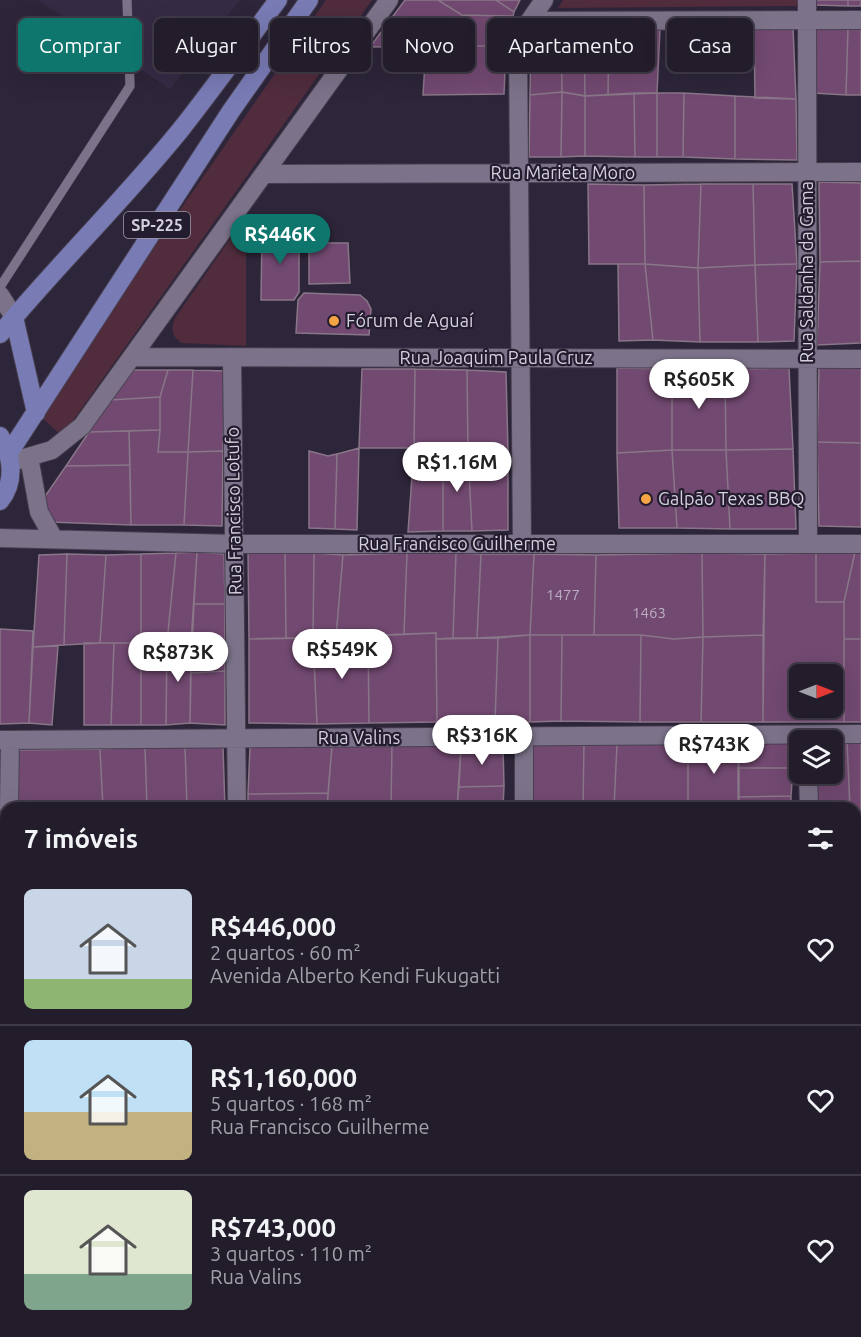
<!DOCTYPE html>
<html lang="pt">
<meta charset="utf-8">
<style>
body{margin:0;font-family:Ubuntu,sans-serif;background:#2a2533;color:#f1f3f6;height:100vh;display:flex;flex-direction:column;font-size:22px;white-space:nowrap}
*{box-sizing:border-box;margin:0}
p{font-size:20px;color:#a2a1a9}
.icon{flex:none;width:33px;height:33px;fill:none;stroke:currentColor;stroke-width:2;stroke-linecap:round;stroke-linejoin:round}
.map{position:relative;flex:1;overflow:hidden}
.details{position:absolute;left:0px;top:802px;width:861px;height:536px;display:flex;flex-direction:column;background:#221c2b;border-radius:18px 18px 0 0;box-shadow:0 6px 24px #0002,0 0 0 2px #3f3a47}
.details>*{flex:none}
.hud{position:absolute;left:18px;top:18px;width:825px;height:54px;display:flex;gap:12px}
.needle{width:39px;rotate:90deg}
.controls{position:absolute;left:789px;top:664px;display:grid;gap:12px}
.controls a{display:grid;place-items:center;width:54px;height:54px;border-radius:9px;background:#221c2b;box-shadow:0 6px 24px #0002,0 0 0 2px #3f3a47;font-size:30px}
.price{position:absolute;translate:-50% -51px;padding:0 14px;border-radius:21px;background:#fff;color:#222;font-size:20px;line-height:39px;filter:drop-shadow(0 2px 3px #0008)}
.price::after{content:'';position:absolute;left:50%;top:36px;width:18px;height:14px;margin-left:-9px;background:inherit;clip-path:polygon(0 0,100% 0,50% 100%)}
.price.active{background:#0f766e;color:#fff}
ul{padding:0;list-style:none}
li{display:flex;align-items:center;gap:18px;height:150px;padding:0 24px}
li+li{border-top:2px solid #3f3a47}
li span{display:grid;place-items:center;flex:none;width:168px;height:120px;border-radius:9px;color:#555}
li>.icon{margin-inline-start:auto}
span .icon{width:72px;height:72px;fill:#fffc;stroke-width:1}
li b{font-size:26px}
h2{display:flex;justify-content:space-between;align-items:center;height:72px;padding:0 24px;font-size:26px}
.tag{padding:0 21px;border-radius:9px;background:#221c2b;box-shadow:0 6px 24px #0002,0 0 0 2px #3f3a47;font-size:21px;line-height:54px}
.tag.active{background:#0f766e;color:#fff}
.map>svg:first-child{display:block}
.built{fill:#362b45}
.green{fill:#502c3c}
.building{fill:#724971;stroke:#897688;stroke-width:1.5;fill-rule:evenodd}
.lines{fill:none;stroke-linecap:round;stroke-linejoin:round}
.lane-casing{stroke:#484051;stroke-width:10}
.street-casing{stroke:#484051;stroke-width:20}
.primary-casing{stroke:#484051;stroke-width:20}
.lane{stroke:#7c738a;stroke-width:9}
.street{stroke:#7c738a;stroke-width:18}
.primary{stroke:#797bb5;stroke-width:18}
.poi-dot{fill:#f4a444;stroke:#241c2f;stroke-width:2}
.labels{text-anchor:middle;stroke-width:4.5;stroke-linejoin:round;paint-order:stroke}
.number-label{font-size:15px;fill:#bcaec2}
.shield{fill:#241c2f;stroke:#a09aa9;stroke-width:1.5}
.shield-label{font-size:16px;font-weight:bold;fill:#d5d0dd}
.street-label{font-size:18px;fill:#d5d0dd;stroke:#241c2f}
.poi-label{font-size:18px;fill:#d5d0dd;stroke:#241c2f;text-anchor:start}
</style>
<div class="map">
<svg width="861" height="1337" viewBox="0 0 861 1337">
<rect width="100%" height="100%" fill="#2d2539"/>
<!-- built -->
<path class="built" d="M38,0h202l-70,89z"/>
<!-- green -->
<path class="green" d="M326,0h46l-310,436 -24,-22z
M563,0h234v6l-239,2z
M246,216v130l-64,-3c-11,-7 -11,-14 -7,-25z"/>
<!-- building -->
<path class="building" d="M405,0h33l24,15v31l-92,1z
M438,0h58l18,12 -1,4 -51,-1z
M496,0h24l-6,12z
M814,0h34v6l-33,-1z
M848,0h13v6h-13z
M462,15l51,1 -7,30h-44z
M793,27l3,72 -41,-1 -1,-70z
M660,29l-3,64 -49,2 1,-65z
M815,29h33l-2,66 -33,-2z
M848,29h13v66h-15z
M609,30l-1,65 -23,1 -1,-65z
M531,31h30l1,61 -32,3z
M561,31h23l1,65 -23,-4z
M426,46h80l-2,48 -81,1z
M562,92l23,4v60l-24,1z
M562,92l-1,65h-32l1,-62z
M634,93h23v64h-22z
M634,93l1,64 -50,-1v-60z
M657,93h27l-1,64h-26z
M684,93l51,3v63l-52,-2z
M735,96l61,3 1,61 -62,-1z
M819,182l42,1v78l-41,1z
M588,184l56,1 1,79h-56z
M701,184h52l2,81 -57,3z
M701,184l-3,84 -53,-4 -1,-79z
M753,184h39l5,80 -42,1z
M299,230v62l-5,8h-33l1,-69z
M309,243h39l2,40 -41,1z
M861,261v82l-44,2 3,-83z
M618,264h27l8,76 -34,1z
M645,264l53,4 2,74 -47,-2z
M797,264l-3,77 -36,1 -3,-77z
M755,265l3,77h-58l-2,-74z
M304,293l56,2 7,6 4,8 -2,26 -73,-2 2,-33z
M819,367h42v76l-44,-1z
M617,368l55,1v81l-55,3z
M789,368l4,81 -67,1 -1,-81z
M362,369h53l-1,79h-55z
M415,369l52,1 1,82 -25,4 -29,-8z
M672,369h53l1,81h-54z
M134,370h34l-8,27 -50,3z
M168,370h25l-5,82h-30l2,-22v-33z
M193,370l32,1 -2,80 -35,1z
M467,370l39,2 2,79 -40,1z
M160,397v33l-71,2 21,-32z
M160,430l-2,22h30l-4,73h-53l-2,-94z
M129,431l1,34 -64,1 23,-34z
M817,442l44,1v84l-42,-1z
M359,448l-2,82 -22,-1 2,-75z
M414,448l29,8v75l-35,1z
M793,449l3,80h-66l-4,-79z
M672,450l5,78h-58l-2,-75z
M672,450h54l4,79 -53,-1z
M223,451l-1,75 -38,-1 4,-73z
M309,451l19,5 9,-2 -2,75 -26,-1z
M508,451v79l-36,1 -4,-79z
M468,452l4,79h-29v-75z
M130,465l1,60 -82,-3 -8,-20 25,-36z
M197,552l27,2 1,50h-31z
M197,552l-6,90h-24l9,-89z
M248,552h37l1,86 -37,1z
M285,552l29,1 -1,85h-27z
M855,552h6v87h-17v-37z
M855,552l-11,50h-28v-49z
M176,553l-9,89 -26,1v-89z
M314,553l29,2 -7,82 -23,1z
M407,553h49l-3,85 -17,1v-6l-32,1z
M407,553l-3,81 -68,3 7,-82z
M456,553l25,1 -4,84h-24z
M702,553l63,1 -2,81 -60,2z
M702,553l1,84 -29,2 -33,-4h-47l2,-80z
M816,553v49h28v120h-81l2,-168zM800,675h32v33h-32z
M67,554l39,1 -6,88 -36,2z
M67,554l-3,91 -31,2 6,-92z
M141,554v89h-41l6,-88z
M481,554h53l-4,81 -53,3z
M534,554l62,1 -2,80h-64z
M194,604h31v67l-34,2z
M0,629l33,2 -4,92 -29,1z
M436,633l1,89 -68,1 -1,-87z
M530,635v87h-35l3,-84z
M530,635h32l-1,86 -31,1z
M562,635h79l-1,87 -79,-1z
M641,635l33,4 29,-2 -2,85h-61z
M763,635v87h-62l2,-85z
M368,636l1,87 -52,1 -4,-86z
M313,638l4,86 -68,-1v-84z
M498,638l-3,84h-58l-1,-83z
M844,639h17v83h-17z
M167,642l-1,83h-25v-82z
M167,642h24l-1,81 -24,2z
M84,643h30l-3,82h-27z
M114,643h27v82h-30z
M58,646l-6,79 -23,-2 4,-76z
M225,671v54l-35,-2 1,-50z
M793,741v27h-55l1,-26z
M832,741h15l3,67h-35l1,-34h16z
M847,741h14v87h-6v-20h-5z
M688,742h51v66h-51z
M688,742v66h-74l3,-64z
M584,743l33,1 -3,64h-31z
M584,743l-1,65h-52l1,-64z
M392,745h69l-4,63h-66z
M392,745l-1,63h-64l5,-62z
M461,745h42l1,41 -45,1z
M185,746l38,1 2,61h-38z
M185,746l2,62h-40l-2,-61z
M332,746l-4,47 -80,1 2,-47z
M145,747l2,61h-44l-3,-59z
M100,749l3,59h-86l1,-58z
M738,768h55l-2,28 -53,1z
M504,786l-1,22h-46l2,-21z
M328,793l-1,15h-79v-14z
M791,796v12h-52l-1,-11z
M855,828h6v31l-6,1z
M861,859v75h-6v-74z
M855,962h6v106l-6,1z
M861,1068v59h-6v-58z
M855,1153h6v55h-6z
M855,1208h6v29h-6z
M856,1237l1,80h-2v-80z
M856,1237h5v80h-4z"/>
<g class="lines">
<defs>
<path id="lane" d="M0,287l130,-201 -3,-86"/>
<path id="street" d="M807,0l1,544
M530,21l331,-1
M264,174l597,-2
M0,295l14,22
M132,357l729,2
M232,357l5,451
M29,457l10,55 15,27
M11,462l41,-12 30,-24 307,-426
M0,538l234,6h627
M522,544l-4,-497 6,-18 20,-29
M524,737v71
M0,740l861,-6
M808,774l1,34
M9,808l1,-68
M855,946h6
M0,950h6
M855,1145h6
M242,1332v5
M528,1332v5
M810,1332v5
M2,1337l4,-340"/>
<path id="primary" d="M14,317l22,96
M0,334c58,-70 124,-134 182,-206 33,-42 64,-85 96,-128
M0,436c12,20 16,45 0,65
M9,453l222,-342 78,-111"/>
</defs>
<!-- lane casing -->
<use href="#lane" class="lane-casing"/>
<!-- street casing -->
<use href="#street" class="street-casing"/>
<!-- primary casing -->
<use href="#primary" class="primary-casing"/>
<!-- lane -->
<use href="#lane" class="lane"/>
<!-- street -->
<use href="#street" class="street"/>
<!-- primary -->
<use href="#primary" class="primary"/>
</g>
<!-- markers -->
<g class="poi-dot">
<circle cx="334" cy="321" r="6"/>
<circle cx="646" cy="499" r="6"/>
</g>
<g class="labels">
<!-- number labels -->
<g class="number-label">
<text x="563" y="600">1477</text>
<text x="649" y="618">1463</text>
</g>
<!-- shield labels -->
<rect class="shield" x="124" y="212" width="66" height="26" rx="4.5"/>
<g class="shield-label">
<text x="157" y="231">SP-225</text>
</g>
<!-- street labels -->
<g class="street-label">
<text x="563" y="179">Rua Marieta Moro</text>
<text transform="translate(807 272) rotate(-90)" y="6">Rua Saldanha da Gama</text>
<text x="496" y="364">Rua Joaquim Paula Cruz</text>
<text transform="translate(234 511) rotate(-91)" y="6">Rua Francisco Lotufo</text>
<text x="457" y="550">Rua Francisco Guilherme</text>
<text x="359" y="744">Rua Valins</text>
</g>
<!-- poi labels -->
<g class="poi-label">
<text x="346" y="327">Fórum de Aguaí</text>
<text x="658" y="505">Galpão Texas BBQ</text>
</g>
</g>
</svg>
<div class="controls">
<a><svg class="needle" viewBox="-14 -14 28 28"><path d="M0-13l5 13h-10z" fill="#e53935"/><path d="M0 13l5-13h-10z" fill="#a2a1a9"/></svg></a>
<a><svg class="icon" aria-label="layers" viewBox="0 0 24 24"><path d="M12 4l9 5-9 5-9-5zM3 14l9 5 9-5"/></svg></a>
</div>
<b class="price active" style="left:280px;top:265px">R$446K</b>
<b class="price" style="left:699px;top:410px">R$605K</b>
<b class="price" style="left:457px;top:493px">R$1.16M</b>
<b class="price" style="left:342px;top:680px">R$549K</b>
<b class="price" style="left:178px;top:683px">R$873K</b>
<b class="price" style="left:482px;top:766px">R$316K</b>
<b class="price" style="left:714px;top:775px">R$743K</b>
<div class="hud">
<a class="tag active">Comprar</a>
<a class="tag">Alugar</a>
<a class="tag">Filtros</a>
<a class="tag">Novo</a>
<a class="tag">Apartamento</a>
<a class="tag">Casa</a>
</div>
<section class="details">
<h2>7 imóveis<svg class="icon" aria-label="filters" viewBox="0 0 24 24"><path d="M4 7h16M4 17h16"/><circle cx="9" cy="7" r="2"/><circle cx="15" cy="17" r="2"/></svg></h2>
<ul>
<li><span style="background:linear-gradient(#c9d6e8 75%,#8fb573 0)"><svg class="icon" aria-label="home" viewBox="0 0 24 24"><path d="M3 11l9-7 9 7M6 9v11h12V9"/></svg></span><div><b>R$446,000</b><p>2 quartos · 60 m²</p><p>Avenida Alberto Kendi Fukugatti</p></div><svg class="icon" aria-label="heart" viewBox="0 0 24 24"><path d="M12 20l-8-8c-3-5 5-10 8-4 3-6 11-1 8 4z"/></svg></li>
<li><span style="background:linear-gradient(#bfe0f5 60%,#c2b280 0)"><svg class="icon" aria-label="home" viewBox="0 0 24 24"><path d="M3 11l9-7 9 7M6 9v11h12V9"/></svg></span><div><b>R$1,160,000</b><p>5 quartos · 168 m²</p><p>Rua Francisco Guilherme</p></div><svg class="icon" aria-label="heart" viewBox="0 0 24 24"><path d="M12 20l-8-8c-3-5 5-10 8-4 3-6 11-1 8 4z"/></svg></li>
<li><span style="background:linear-gradient(#dfe7d0 70%,#7fa58c 0)"><svg class="icon" aria-label="home" viewBox="0 0 24 24"><path d="M3 11l9-7 9 7M6 9v11h12V9"/></svg></span><div><b>R$743,000</b><p>3 quartos · 110 m²</p><p>Rua Valins</p></div><svg class="icon" aria-label="heart" viewBox="0 0 24 24"><path d="M12 20l-8-8c-3-5 5-10 8-4 3-6 11-1 8 4z"/></svg></li>
</ul>
</section>
</div>
